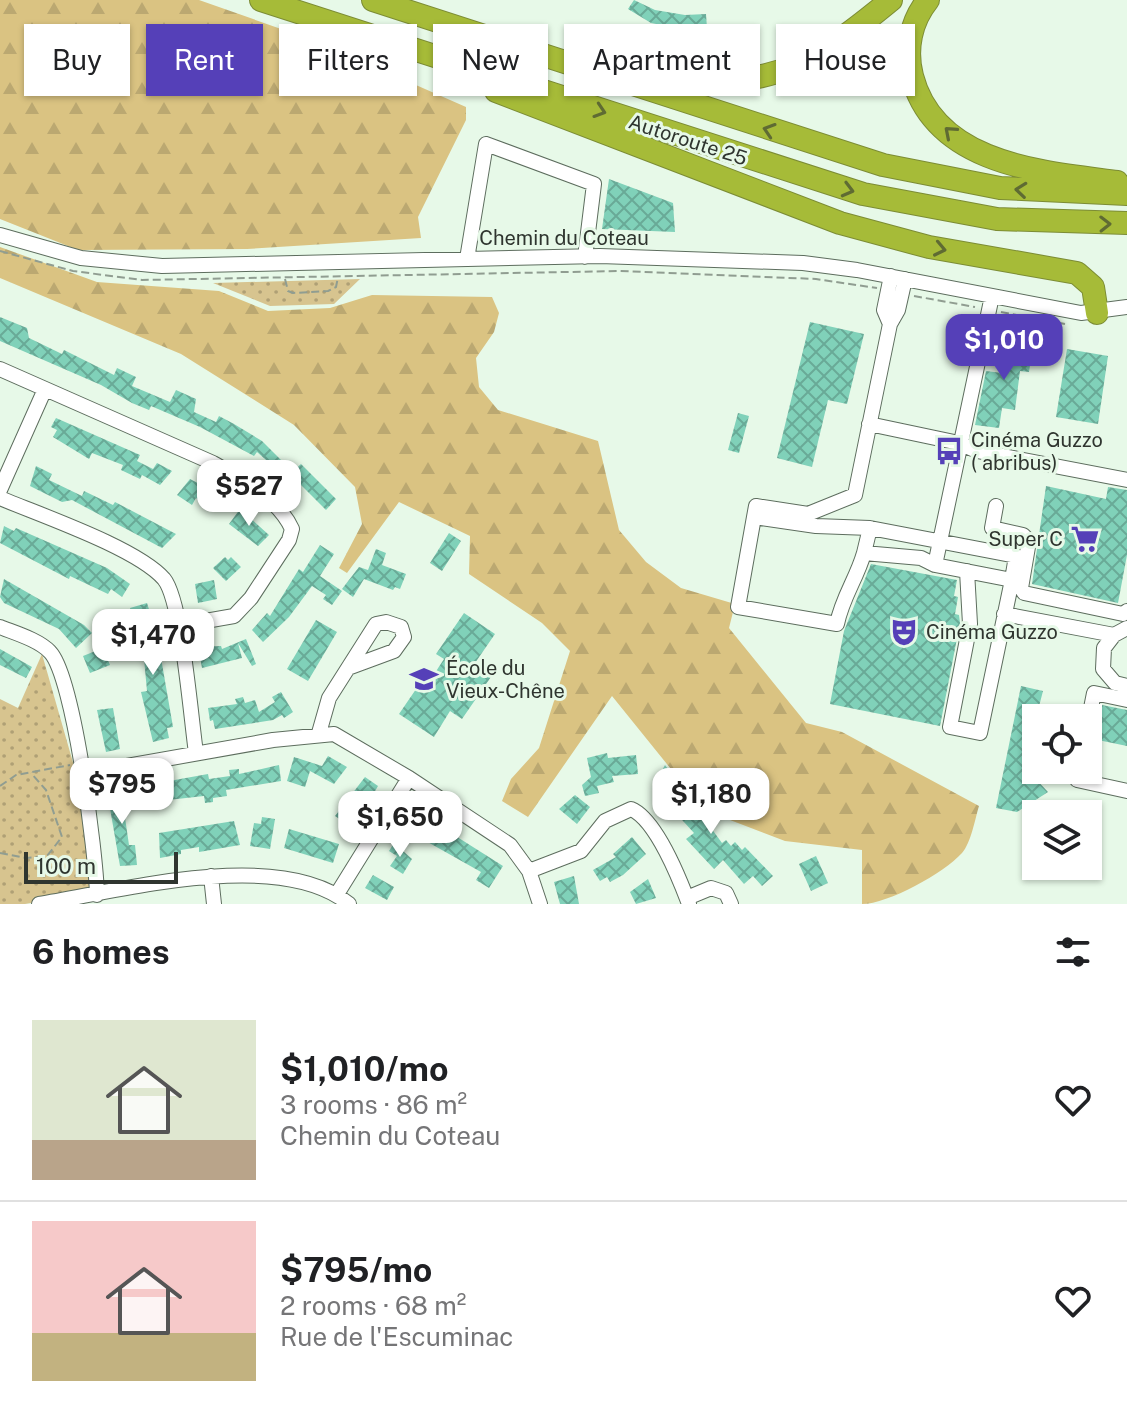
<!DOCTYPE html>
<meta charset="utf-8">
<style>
body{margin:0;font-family:"Public Sans",sans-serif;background:#f2f2f2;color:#202124;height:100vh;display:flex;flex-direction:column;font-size:30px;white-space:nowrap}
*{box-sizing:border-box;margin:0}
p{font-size:26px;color:#757577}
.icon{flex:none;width:44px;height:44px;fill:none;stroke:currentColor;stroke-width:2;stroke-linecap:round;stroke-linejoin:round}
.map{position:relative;height:904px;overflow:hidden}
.sheet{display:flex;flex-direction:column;background:#fff;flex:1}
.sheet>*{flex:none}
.guide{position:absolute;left:24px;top:24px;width:1080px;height:72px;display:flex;gap:16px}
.fabs{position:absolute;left:1022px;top:704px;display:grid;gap:16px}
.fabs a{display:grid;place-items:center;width:80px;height:80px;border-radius:0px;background:#fff;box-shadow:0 2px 6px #0004;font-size:40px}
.scale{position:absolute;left:24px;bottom:20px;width:154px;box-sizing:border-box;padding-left:8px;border:4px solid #2f352f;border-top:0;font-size:22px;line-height:28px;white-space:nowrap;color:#2f352f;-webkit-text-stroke:6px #e7f9e8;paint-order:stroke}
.price{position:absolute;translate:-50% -68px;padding:0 18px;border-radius:16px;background:#fff;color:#222;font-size:26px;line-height:52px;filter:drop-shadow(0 2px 4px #0008)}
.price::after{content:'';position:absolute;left:50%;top:48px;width:24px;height:18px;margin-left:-12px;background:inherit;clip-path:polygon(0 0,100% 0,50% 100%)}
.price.selected{background:#5540b8;color:#fff}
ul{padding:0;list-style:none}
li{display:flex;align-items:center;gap:24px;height:200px;padding:0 32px}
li+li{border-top:2px solid #e0e0e0}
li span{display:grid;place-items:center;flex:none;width:224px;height:160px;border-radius:0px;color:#555}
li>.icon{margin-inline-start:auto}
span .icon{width:96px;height:96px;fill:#fffc;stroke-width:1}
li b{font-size:34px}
h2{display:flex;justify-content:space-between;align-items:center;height:96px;padding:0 32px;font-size:34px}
.chip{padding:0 28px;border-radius:0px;background:#fff;box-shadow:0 2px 6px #0004;font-size:28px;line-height:72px}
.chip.selected{background:#5540b8;color:#fff}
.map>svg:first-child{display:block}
.forest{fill:url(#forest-firs)}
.park{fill:url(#park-dots)}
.building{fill:url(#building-cross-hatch)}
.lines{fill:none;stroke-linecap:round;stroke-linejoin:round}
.minor-casing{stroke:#5d6d5e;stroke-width:16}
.highway-casing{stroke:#7c8c35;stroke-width:24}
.path{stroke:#909d91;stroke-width:2;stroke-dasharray:8 4;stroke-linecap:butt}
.minor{stroke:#fff;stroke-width:14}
.highway{stroke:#a6bb38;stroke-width:22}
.oneway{stroke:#5f6b33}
.labels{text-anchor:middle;stroke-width:6;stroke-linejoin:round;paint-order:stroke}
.street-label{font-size:20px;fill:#2f352f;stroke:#e7f9e8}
.poi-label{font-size:20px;fill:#2f352f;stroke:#e7f9e8;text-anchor:start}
</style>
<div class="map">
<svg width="1127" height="904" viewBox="0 0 1127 904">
<defs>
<pattern id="forest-firs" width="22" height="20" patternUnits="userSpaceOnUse" patternTransform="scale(2)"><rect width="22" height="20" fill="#dac382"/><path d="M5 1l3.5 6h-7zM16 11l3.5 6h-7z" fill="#bba871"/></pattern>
<pattern id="park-dots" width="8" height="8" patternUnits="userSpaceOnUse" patternTransform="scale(2)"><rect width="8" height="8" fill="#d7c48f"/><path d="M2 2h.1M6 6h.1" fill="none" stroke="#afa075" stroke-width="1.8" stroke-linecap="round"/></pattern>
<pattern id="building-cross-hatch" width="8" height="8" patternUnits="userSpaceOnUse" patternTransform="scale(2)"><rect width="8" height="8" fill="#80d1b9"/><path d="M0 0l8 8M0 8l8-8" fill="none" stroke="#69aa97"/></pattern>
</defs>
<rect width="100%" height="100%" fill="#e7f9e8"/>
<!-- forest -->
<path class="forest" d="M0,0h199l119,42 148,65v13l-48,97 3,21 -174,11 -169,1 -78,-31z
M0,247l97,35 122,9 49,20 62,-3 42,-13 120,2 7,16 -5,19 -18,26 3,29 19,23 100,31 21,89 27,32 35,26 54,16 -6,24 77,95 36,9 137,74c-4,13 -8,37 -17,47 -18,20 -74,51 -100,51v-54l-77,-9 -81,-31 -92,-114 -84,121 -26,-16 9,-22 28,-31 31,-97 -28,-28 -73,-49 1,-38 -71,-34 -52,71 -8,-5 23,-44 -7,-37 -61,-62 -113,-71 -181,-76z"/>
<!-- park -->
<path class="park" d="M360,279l-26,25 -64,2 -57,-23z
M42,654l34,119 17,119 -68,12h-25v-205l18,9z"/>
<!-- building -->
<path class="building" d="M634,0l21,10 30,5 21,-1 1,14 -20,2 -36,-7 -23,-14z
M609,179l64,24 2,29 -73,-3z
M0,317l27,11 2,10 33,16 2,-4 50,25 3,-7 19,9 -4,9 38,16 6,-12 20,9 -2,13 22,10 3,-6 15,8 28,17 19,19 -7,7 -17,-15 -3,4 -54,-29 -49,-21 -2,4 -17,-7 -31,-18 -101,-44z
M810,322l54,12 -17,70 -19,-4 -16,67 -35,-9z
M1007,336l27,3 -5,33 -9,-1 -5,39 -13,-2 -3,20 -24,-3 11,-54 16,2z
M1067,349l41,7 -10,68 -42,-7z
M738,413l11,3 -10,37 -11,-3z
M56,418l84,37 -3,6 16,8 4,-6 15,8 -12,14 -18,-10 -2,4 -19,-9 2,-5 -31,-12 -3,6 -36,-22 4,-7 -6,-3z
M301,464l35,35 -10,11 -36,-36z
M36,466l16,8 -3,6 33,16 2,-5 29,14 2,-3 61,32 -14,14 -90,-48 -10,2 -32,-16z
M190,479l35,18 -9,15 -20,-14 -4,7 -15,-10z
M1046,486l60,13 2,-12 19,3v65l-9,48 -86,-19z
M240,509l29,26 -11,11 -29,-22z
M4,526l10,5 2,-3 91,40 23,16 -8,13 -11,-8 -3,5 -38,-18 -1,3 -69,-36z
M449,533l12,8 -19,30 -12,-8z
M320,545l14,9 -14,22 22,15 -10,14 -9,-6 3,-4 -14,-9 -23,31 -26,25 -11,-12 15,-17 3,3 29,-47 4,3z
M376,549l10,4 -4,12 24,9 -6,15 -5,-2 -2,3 -29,-11 -11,18 -11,-8 17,-22 9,3z
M225,557l3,3 3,-3 10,10 -15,14 -13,-13z
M871,564l86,16 -3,16 4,1 -3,17 4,1 1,8 -20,103 -110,-22 14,-73z
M4,579l80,46 8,8 -16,15 -17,-19 -55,-26 -4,-6z
M214,580l3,19 -19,4 -3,-19z
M147,603l10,32 16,92 -6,1 2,10 -16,4 -12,-50 6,-1 -6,-65 -5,1 -6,-19z
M464,613l31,21 -20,29 18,11 -31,45 -12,-8 -16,26 -35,-23 26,-38 6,3 13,-20 -8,-5z
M316,620l21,12 -29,49 -21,-12z
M246,639l10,25 -4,2 -14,-23 4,15 -40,10 -4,-21 23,-1 1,3z
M103,648l7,17 -20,8 -7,-17z
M0,649l32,18 -6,11 -26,-13z
M1021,686l22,5 -7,27 -1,60 13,14 -31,20 -21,-4z
M281,692l12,20 -9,6 -2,-3 -9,5 -58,9 -2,-9 -3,1 -2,-13 29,-4 -2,-5 8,-2 2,6 10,-3 4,12 16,-10 -3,-5z
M1102,705l25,5v36l-34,-7z
M113,708l7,41 -14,3 -9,-42z
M607,753l1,5 28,-3 2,19 -26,2 2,6 -17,4 2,7 -14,3 -3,-11 9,-8 -4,-19z
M328,756l19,11 -13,17 -24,-13 -5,16 -18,-6 7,-24 28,9z
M279,765l2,16 -55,9 1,6 -14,2v4l-8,1 -1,-7 -54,6 -3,-17 61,-11 1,5 21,-3 -1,-6 10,-1v5z
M665,765l57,78 4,-3 5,6 4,-4 7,8 3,-3 28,29 -11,10 -9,-10 -9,8 -21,-24 -9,9 -28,-30 8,-6 -21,-23 7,-6 -26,-19z
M365,777l13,9 -19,33 -3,-2 -6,9 -15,-10z
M127,785l4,17 -8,2 6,41h6l2,20 -17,1 -13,-75z
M575,795l15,12 -13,17 -18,-15z
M413,809l90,57 -14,22 -13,-8 5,-8 -80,-45z
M262,817l13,2 -5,30 -20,-3 4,-23 7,1z
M234,821l6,24 -41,7v-5l-18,3v4l-21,4 -1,-25z
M289,829l50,15 -6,19 -49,-15z
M632,837l14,17 -23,21 -13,7 -3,-5 -7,4 -7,-11 23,-13 -3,-3z
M394,843l18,16 -9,15 -13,-8 7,-10 -8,-5z
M816,856l12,27 -17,8 -12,-27z
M373,875l21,12 -7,13 -22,-12z
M574,876l5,28h-19l-6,-22z
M648,879l8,19 -20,6 -6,-12z"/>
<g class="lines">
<defs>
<path id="minor" d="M0,235l81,23 81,8 438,-10 203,7 54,7 224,43 46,-6
M467,259l19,-115 108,40 -9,73
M890,324l-6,-14 7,-34
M0,369l213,94c28,16 65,35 79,66l-3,11 -38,58 -17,18 -57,10
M869,424l90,19 18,8 150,29
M0,490l45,-101
M0,498c40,17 137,50 164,81 18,22 27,140 32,174
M996,506l-4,22 31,7 6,6 -8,47 3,5 99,21 4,-3
M754,517l2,-11 52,8 47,-19 35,-171 8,-14 7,-31
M864,553c-7,25 -22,45 -27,71l-99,-17 16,-90 62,9 54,2
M935,565l57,-269
M967,571l3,53 -20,103 30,6 32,-153 4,-24 -146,-28 -6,25 57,5 14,7 77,15
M1004,614l110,21 13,-7
M0,627c15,6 39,13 50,25 24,25 46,202 47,243
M1114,635l-10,13 -1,21 12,14 12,3
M1088,723l6,-30 33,7
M319,733l10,-35 47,-74 10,-2 15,5 3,10 -10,14 -46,17
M1079,770l-2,10 50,11
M81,774l192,-34 61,-6 75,44 101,67 19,26 11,33
M529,871l52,-20 24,-30 26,-12c25,10 49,71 58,95
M211,876l3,28
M337,894l72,-116
M687,898l24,-10 15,5 5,11
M39,904c82,-13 240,-57 310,0"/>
<path id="highway" d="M261,0l602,194 134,25 130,4
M373,0l510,165 117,23 127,6
M928,0c-17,21 -23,49 -16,76 23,89 130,96 205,106
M586,59c32,4 63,14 96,19 92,14 142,-23 209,-78
M496,91l344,132 89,24 148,26 16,14 4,26"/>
</defs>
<!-- minor casing -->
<use href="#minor" class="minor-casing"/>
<!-- highway casing -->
<use href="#highway" class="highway-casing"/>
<!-- path -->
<path class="path" d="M0,251l73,20 69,9 478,-9 196,8 61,9
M285,279l3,12 5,2 35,-2 8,-4 2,-10
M914,296l61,11
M1001,312l64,12
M0,786l16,-11 54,-10
M0,853l26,5 21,-2 15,-19 -16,-47 -15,-17"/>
<!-- minor -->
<use href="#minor" class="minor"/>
<!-- highway -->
<use href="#highway" class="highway"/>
</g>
<!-- one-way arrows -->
<defs><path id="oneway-chevron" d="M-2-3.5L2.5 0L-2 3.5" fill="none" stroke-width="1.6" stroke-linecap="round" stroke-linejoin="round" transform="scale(2)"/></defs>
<g class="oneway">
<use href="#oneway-chevron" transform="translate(600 111) rotate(18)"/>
<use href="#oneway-chevron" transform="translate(769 130) rotate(-162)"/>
<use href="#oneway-chevron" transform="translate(950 132) rotate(-139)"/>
<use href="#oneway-chevron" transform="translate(848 190) rotate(15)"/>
<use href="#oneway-chevron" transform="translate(1021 190) rotate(-174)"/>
<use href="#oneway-chevron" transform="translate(1105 224) rotate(-1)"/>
<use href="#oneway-chevron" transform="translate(940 249) rotate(12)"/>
</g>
<!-- icons -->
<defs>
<symbol id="bus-bare" viewBox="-9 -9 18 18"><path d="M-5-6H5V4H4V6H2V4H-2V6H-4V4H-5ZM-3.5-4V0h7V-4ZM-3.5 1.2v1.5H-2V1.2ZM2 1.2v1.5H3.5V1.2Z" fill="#5540b8" stroke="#e7f9e8" stroke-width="2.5" paint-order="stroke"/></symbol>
<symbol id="supermarket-bare" viewBox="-9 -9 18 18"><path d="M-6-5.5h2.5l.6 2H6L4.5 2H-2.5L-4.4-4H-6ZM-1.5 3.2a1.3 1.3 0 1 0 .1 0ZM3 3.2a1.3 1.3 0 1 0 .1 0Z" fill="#5540b8" stroke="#e7f9e8" stroke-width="2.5" paint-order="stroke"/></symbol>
<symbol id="theatre-bare" viewBox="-9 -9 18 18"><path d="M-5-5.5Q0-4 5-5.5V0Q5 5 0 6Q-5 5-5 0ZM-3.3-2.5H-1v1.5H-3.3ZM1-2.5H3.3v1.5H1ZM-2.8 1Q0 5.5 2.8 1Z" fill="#5540b8" stroke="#e7f9e8" stroke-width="2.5" paint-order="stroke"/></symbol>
<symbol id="school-bare" viewBox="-9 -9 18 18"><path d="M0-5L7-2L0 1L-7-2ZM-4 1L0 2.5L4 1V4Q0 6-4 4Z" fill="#5540b8" stroke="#e7f9e8" stroke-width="2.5" paint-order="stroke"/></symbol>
</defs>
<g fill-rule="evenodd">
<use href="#bus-bare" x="929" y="431" width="40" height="40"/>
<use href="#supermarket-bare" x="1065" y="519" width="40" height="40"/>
<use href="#theatre-bare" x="884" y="612" width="40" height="40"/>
<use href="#school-bare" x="404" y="659" width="40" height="40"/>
</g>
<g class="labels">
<!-- street labels -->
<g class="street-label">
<text transform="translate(688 140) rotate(18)" y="7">Autoroute 25</text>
<text x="564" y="245">Chemin du Coteau</text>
</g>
<!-- poi labels -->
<g class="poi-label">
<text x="971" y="447">Cinéma Guzzo<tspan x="971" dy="23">( abribus)</tspan></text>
<text x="1063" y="546" text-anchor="end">Super C</text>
<text x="926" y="639">Cinéma Guzzo</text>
<text x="446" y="675">École du<tspan x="446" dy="23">Vieux-Chêne</tspan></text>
</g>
</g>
</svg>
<div class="fabs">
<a><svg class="icon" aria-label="locate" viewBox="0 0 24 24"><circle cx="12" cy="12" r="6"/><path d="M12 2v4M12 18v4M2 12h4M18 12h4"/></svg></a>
<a><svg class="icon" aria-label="layers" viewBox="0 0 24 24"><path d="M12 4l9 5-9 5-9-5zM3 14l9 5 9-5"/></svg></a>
</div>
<div class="scale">100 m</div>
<b class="price selected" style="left:1004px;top:382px">$1,010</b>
<b class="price" style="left:249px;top:528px">$527</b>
<b class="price" style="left:153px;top:677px">$1,470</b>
<b class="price" style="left:122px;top:826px">$795</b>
<b class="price" style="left:711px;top:836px">$1,180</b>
<b class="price" style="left:400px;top:859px">$1,650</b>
<div class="guide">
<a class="chip">Buy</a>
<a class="chip selected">Rent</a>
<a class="chip">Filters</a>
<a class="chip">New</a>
<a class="chip">Apartment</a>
<a class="chip">House</a>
</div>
</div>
<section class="sheet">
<h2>6 homes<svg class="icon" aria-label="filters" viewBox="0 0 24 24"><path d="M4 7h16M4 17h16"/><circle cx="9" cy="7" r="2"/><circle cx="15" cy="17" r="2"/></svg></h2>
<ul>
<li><span style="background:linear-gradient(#dfe7d0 75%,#b9a48a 0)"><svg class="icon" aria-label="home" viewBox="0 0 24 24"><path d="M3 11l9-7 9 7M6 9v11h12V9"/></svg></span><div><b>$1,010/mo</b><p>3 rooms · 86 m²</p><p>Chemin du Coteau</p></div><svg class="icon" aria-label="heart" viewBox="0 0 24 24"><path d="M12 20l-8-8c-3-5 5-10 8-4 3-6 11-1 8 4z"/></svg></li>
<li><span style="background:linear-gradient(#f6c9c9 70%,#c2b280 0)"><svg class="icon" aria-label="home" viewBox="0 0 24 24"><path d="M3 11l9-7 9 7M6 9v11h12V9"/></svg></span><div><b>$795/mo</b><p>2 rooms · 68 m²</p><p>Rue de l'Escuminac</p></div><svg class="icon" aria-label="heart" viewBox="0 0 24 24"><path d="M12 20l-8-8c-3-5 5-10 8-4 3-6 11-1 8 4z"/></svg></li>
</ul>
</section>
